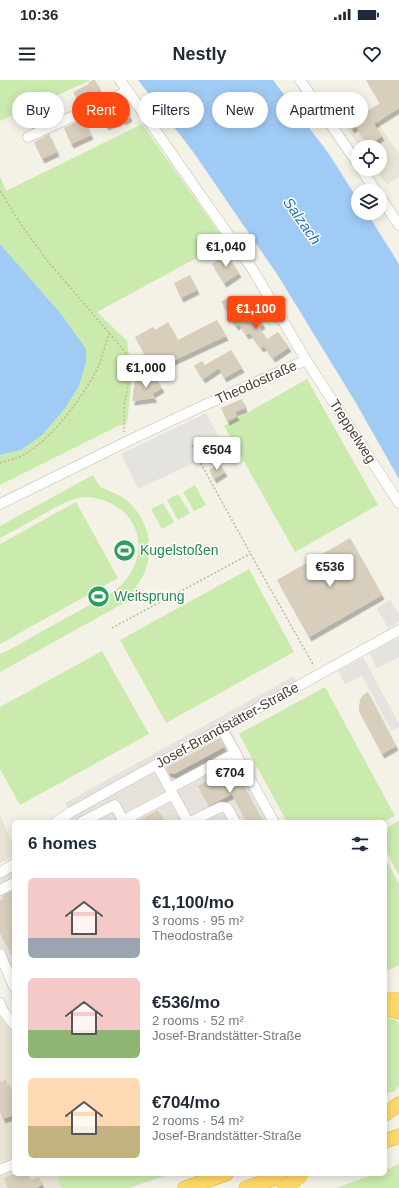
<!DOCTYPE html>
<meta charset="utf-8">
<style>
body{margin:0;font-family:Arial,sans-serif;background:#f2f2f3;color:#1f2937;height:100vh;display:flex;flex-direction:column;font-size:15px;white-space:nowrap}
*{box-sizing:border-box;margin:0}
p{font-size:13px;color:#747a83}
.icon{flex:none;width:22px;height:22px;fill:none;stroke:currentColor;stroke-width:2;stroke-linecap:round;stroke-linejoin:round}
.map{position:relative;flex:1;overflow:hidden}
.details{position:absolute;left:12px;top:740px;width:375px;height:356px;display:flex;flex-direction:column;background:#fff;border-radius:6px;box-shadow:0 2px 10px #0003}
.details>*{flex:none}
.banner{position:absolute;left:12px;top:12px;width:375px;height:36px;display:flex;gap:8px}
.tools{position:absolute;left:351px;top:60px;display:grid;gap:8px}
.tools a{display:grid;place-items:center;width:36px;height:36px;border-radius:50%;background:#fff;box-shadow:0 2px 10px #0003;font-size:20px}
.price{position:absolute;translate:-50% -34px;padding:0 9px;border-radius:4px;background:#fff;color:#222;font-size:13px;line-height:26px;filter:drop-shadow(0 1px 2px #0008)}
.price::after{content:'';position:absolute;left:50%;top:24px;width:12px;height:9px;margin-left:-6px;background:inherit;clip-path:polygon(0 0,100% 0,50% 100%)}
.price.active{background:#ff4913;color:#fff}
ul{padding:0;list-style:none}
li{display:flex;align-items:center;gap:12px;height:100px;padding:0 16px}
li span{display:grid;place-items:center;flex:none;width:112px;height:80px;border-radius:6px;color:#555}
li>.icon{margin-inline-start:auto}
span .icon{width:48px;height:48px;fill:#fffc;stroke-width:1}
li b{font-size:17px}
h2{display:flex;justify-content:space-between;align-items:center;height:48px;padding:0 16px;font-size:17px}
.tag{padding:0 14px;border-radius:18px;background:#fff;box-shadow:0 2px 10px #0003;font-size:14px;line-height:36px}
.tag.active{background:#ff4913;color:#fff}
.status{display:flex;justify-content:space-between;align-items:center;height:28px;padding:0 20px;background:#fff;direction:ltr}
.status svg{height:11px;fill:currentColor}
header{display:flex;justify-content:space-between;align-items:center;height:52px;padding:0 16px;background:#fff;font-size:18px;font-weight:800}
.map>svg:first-child{display:block}
.residential{fill:#e9e4d5}
.industrial{fill:#e7e2dc}
.green{fill:#caebad}
.parking{fill:#e5e3df}
.water{fill:#a0cbf4}
.building{fill:#d7cebc;filter:url(#shadow)}
.lines{fill:none;stroke-linecap:round;stroke-linejoin:round}
.minor-casing{stroke:#c3bdac;stroke-width:11}
.highway-casing{stroke:#e6b12f;stroke-width:15}
.path{stroke:#c3b799;stroke-width:1.5;stroke-dasharray:2 2;stroke-linecap:butt}
.minor{stroke:#fff;stroke-width:10}
.highway{stroke:#ffd867;stroke-width:14}
.highway-bridge-casing{stroke:#e6b12f;stroke-width:15;stroke-linecap:butt}
.highway-bridge{stroke:#ffd867;stroke-width:14}
.labels{text-anchor:middle;stroke-width:3;stroke-linejoin:round;paint-order:stroke}
.street-label{font-size:14px;fill:#484235;stroke:#fff}
.leisure-label{font-size:14px;fill:#27864d;stroke:#fff;text-anchor:start}
.water-label{font-size:15px;font-style:italic;fill:#2871ba;stroke:#fff}
</style>
<div class="status"><b>10:36</b><svg viewBox="0 0 49 12"><path d="M0 12V9h3v3zM5 12V6h3v6zM10 12V3h3v9zM15 12V0h3v12zM26 1h20v11H26zM47 4h2v5h-2z"/></svg></div>
<header><svg class="icon" aria-label="menu" viewBox="0 0 24 24"><path d="M4 6h16M4 12h16M4 18h16"/></svg>Nestly<svg class="icon" aria-label="heart" viewBox="0 0 24 24"><path d="M12 20l-8-8c-3-5 5-10 8-4 3-6 11-1 8 4z"/></svg></header>
<div class="map">
<svg width="399" height="1108" viewBox="0 0 399 1108">
<defs>
<filter id="shadow"><feDropShadow dx="2.5" dy="4.5" stdDeviation="0" flood-color="#0004"/></filter>
</defs>
<rect width="100%" height="100%" fill="#f4f1e7"/>
<!-- residential -->
<path class="residential" d="M368,29l31,45v23l-12,8 -12,-16h5v-22h-20l-16,-22z
M0,735l14,32v9l-14,7z
M0,935l14,19v140h43l4,14h-61z"/>
<!-- industrial -->
<path class="industrial" d="M231,651l24,47 25,44h-214l8,-6z
M14,790v132l-14,-35v-89z"/>
<!-- green -->
<path class="green" d="M0,0h91l-91,41z
M142,44l84,118 -129,70 30,29 5,36 -5,46 -9,3 -118,59v-30l21,-5 20,-14 45,-87 -61,-75 -25,-30v-68l6,15z
M307,299l71,126 -83,47 -71,-126z
M93,395l7,12c7,3 15,6 22,10 22,15 32,42 25,68 -2,8 -6,15 -11,22l4,7 -140,78v-18l5,-2 106,-59c33,-21 39,-67 3,-88 -9,-5 -19,-8 -29,-8 -17,2 -31,11 -45,19 -13,8 -27,15 -40,22v-12z
M195,405l11,20 -12,6 -11,-19z
M178,414l12,19 -12,7 -11,-20z
M76,422l42,76 -118,66v-100z
M163,423l11,19 -12,7 -11,-20z
M249,489l45,83 -128,71 -46,-83z
M102,571l47,83 -129,71 -20,-36v-62z
M325,607l70,129 -12,6h-96l-48,-88z
M399,741v54l-14,-26v-20z
M385,778l14,26v81l-14,7z
M385,937l11,3 3,4v62l-4,5 -10,3z
M399,1084v24h-63l38,-14h11v-4z
M57,1094h113l-41,14h-68z"/>
<!-- parking -->
<path class="parking" d="M206,333l19,35 -87,41 -17,-35z
M390,520l9,14v8l-11,6 -11,-20z
M399,557v20l-22,11 -8,-15z
M363,577l36,67v3l-8,3 -29,-54 -17,8 -7,-13z
M294,596l3,6 -229,127 -3,-6z"/>
<!-- water -->
<path class="water" d="M138,0h135l56,74 29,46v13h9l32,51v215l-43,-76 -79,-129 -83,-121z
M0,164l61,70 25,35v14l-8,25 -15,23 -22,25 -20,14 -21,5z"/>
<!-- building -->
<path class="building" d="M93,0h2l5,10 -7,4 2,3 -15,7 -7,-12 16,-8 -1,-1z
M366,0h33v28l-25,16 8,12 -13,9 -13,-19 -4,3 -4,-6 32,-20z
M114,26l2,6 9,-5 5,10 -7,4 -1,-2 -16,7 -6,-13z
M41,27l6,14 -15,7 -7,-13z
M80,40l1,4 4,-2 6,13 -20,9 -7,-16z
M49,54l8,18 -15,7 -8,-17z
M227,174l12,19 -15,10 -12,-19z
M190,195l7,15 -16,8 -7,-15z
M227,218l11,14 1,-1 4,5 10,-7 10,15 -4,3 8,12 11,-7 11,15 -16,11 -9,-12 -3,2 -11,-15 -4,2 -7,-11 -3,2 -9,-12 2,-1 -8,-11z
M217,240l9,16 -60,28 -15,9 -8,-14 3,-2 -11,-20 18,-10 2,3 13,-8 10,18z
M231,270l11,18 -18,10 -5,-10 -16,11 -9,-13 8,-5 3,4z
M156,298l6,10 -10,6 3,4 -23,3 3,-20z
M242,319l3,9 -10,4 2,4 -10,5 -6,-13z
M220,384l5,8 -11,7 -5,-9z
M350,458l32,57 -73,42 -32,-57z
M368,612l28,54 -14,8 -23,-43v-4l1,-7 2,-4z
M220,658l4,9 -50,27 -5,-1 -3,-5z
M233,687l11,20 19,35h-16l-15,-28 -23,12 -11,-20z
M158,730l7,12h-28z
M14,810v69l-14,-26v-33l3,-1 -1,-3z
M6,1000l8,18v17l-11,4 -3,-7v-30z
M14,1094h14l3,6 8,-3 3,8 -6,3h-28l-4,-10z"/>
<g class="lines">
<defs>
<path id="minor" d="M120,0l133,190 53,90 93,143
M300,0l58,84
M28,57l100,-46
M361,89l15,22
M380,117l19,28
M0,424l128,-63 70,-33 108,-48
M222,649l52,93
M157,685l31,57
M170,708l66,-35
M124,740l49,-26
M56,742l15,-10 328,-182
M82,742l33,-17 9,17
M190,742l31,-15 6,1 8,14
M0,793l14,-9
M0,810l14,-7
M0,874l14,33
M0,923l2,6 12,16
M0,1090l14,-6"/>
<path id="highway" d="M385,920h14
M385,928l14,4
M385,1034l14,-10
M385,1061l14,-5
M185,1108l41,-14
M246,1108l42,-14"/>
</defs>
<!-- minor casing -->
<use href="#minor" class="minor-casing"/>
<!-- highway casing -->
<use href="#highway" class="highway-casing"/>
<!-- path -->
<path class="path" d="M0,111l22,35 24,33 80,94 3,14v13l-5,26v26
M192,365l9,19 62,112 51,90
M0,383c8,-3 16,-4 23,-8 27,-13 64,-63 76,-90 4,-11 7,-22 10,-32
M112,548l138,-74"/>
<!-- minor -->
<use href="#minor" class="minor"/>
<!-- highway -->
<use href="#highway" class="highway"/>
<defs>
<path id="highway-bridge" d="M284,1106l6,-2 12,-10"/>
</defs>
<!-- highway-bridge casing -->
<use href="#highway-bridge" class="highway-bridge-casing"/>
<!-- highway-bridge -->
<use href="#highway-bridge" class="highway-bridge"/>
</g>
<!-- icons -->
<defs>
<symbol id="stadium-disc" viewBox="-11 -11 22 22"><circle r="9.5" fill="#2e9e5b" stroke="#fff"/><path d="M0-5a6.5 5 0 1 0 0 10a6.5 5 0 1 0 0-10ZM-3.5-1.8h7v3.6h-7Z" fill="#fff"/></symbol>
</defs>
<g fill-rule="evenodd">
<use href="#stadium-disc" x="112" y="458" width="25" height="25"/>
<use href="#stadium-disc" x="86" y="504" width="25" height="25"/>
</g>
<g class="labels">
<!-- street labels -->
<g class="street-label">
<text transform="translate(256 302) rotate(-24)" y="5">Theodostraße</text>
<text transform="translate(353 351) rotate(57)" y="5">Treppelweg</text>
<text transform="translate(227 645) rotate(-29)" y="5">Josef-Brandstätter-Straße</text>
</g>
<!-- leisure labels -->
<g class="leisure-label">
<text x="140" y="475">Kugelstoßen</text>
<text x="114" y="521">Weitsprung</text>
</g>
<!-- water labels -->
<g class="water-label">
<text transform="translate(302 141) rotate(55)" y="5">Salzach</text>
</g>
</g>
</svg>
<div class="tools">
<a><svg class="icon" aria-label="locate" viewBox="0 0 24 24"><circle cx="12" cy="12" r="6"/><path d="M12 2v4M12 18v4M2 12h4M18 12h4"/></svg></a>
<a><svg class="icon" aria-label="layers" viewBox="0 0 24 24"><path d="M12 4l9 5-9 5-9-5zM3 14l9 5 9-5"/></svg></a>
</div>
<b class="price" style="left:226px;top:188px">€1,040</b>
<b class="price active" style="left:256px;top:250px">€1,100</b>
<b class="price" style="left:146px;top:309px">€1,000</b>
<b class="price" style="left:217px;top:391px">€504</b>
<b class="price" style="left:330px;top:508px">€536</b>
<b class="price" style="left:230px;top:714px">€704</b>
<div class="banner">
<a class="tag">Buy</a>
<a class="tag active">Rent</a>
<a class="tag">Filters</a>
<a class="tag">New</a>
<a class="tag">Apartment</a>
</div>
<section class="details">
<h2>6 homes<svg class="icon" aria-label="filters" viewBox="0 0 24 24"><path d="M4 7h16M4 17h16"/><circle cx="9" cy="7" r="2"/><circle cx="15" cy="17" r="2"/></svg></h2>
<ul>
<li><span style="background:linear-gradient(#f6c9c9 75%,#9aa5b1 0)"><svg class="icon" aria-label="home" viewBox="0 0 24 24"><path d="M3 11l9-7 9 7M6 9v11h12V9"/></svg></span><div><b>€1,100/mo</b><p>3 rooms · 95 m²</p><p>Theodostraße</p></div></li>
<li><span style="background:linear-gradient(#f6c9c9 65%,#8fb573 0)"><svg class="icon" aria-label="home" viewBox="0 0 24 24"><path d="M3 11l9-7 9 7M6 9v11h12V9"/></svg></span><div><b>€536/mo</b><p>2 rooms · 52 m²</p><p>Josef-Brandstätter-Straße</p></div></li>
<li><span style="background:linear-gradient(#ffd9b3 60%,#c2b280 0)"><svg class="icon" aria-label="home" viewBox="0 0 24 24"><path d="M3 11l9-7 9 7M6 9v11h12V9"/></svg></span><div><b>€704/mo</b><p>2 rooms · 54 m²</p><p>Josef-Brandstätter-Straße</p></div></li>
</ul>
</section>
</div>
